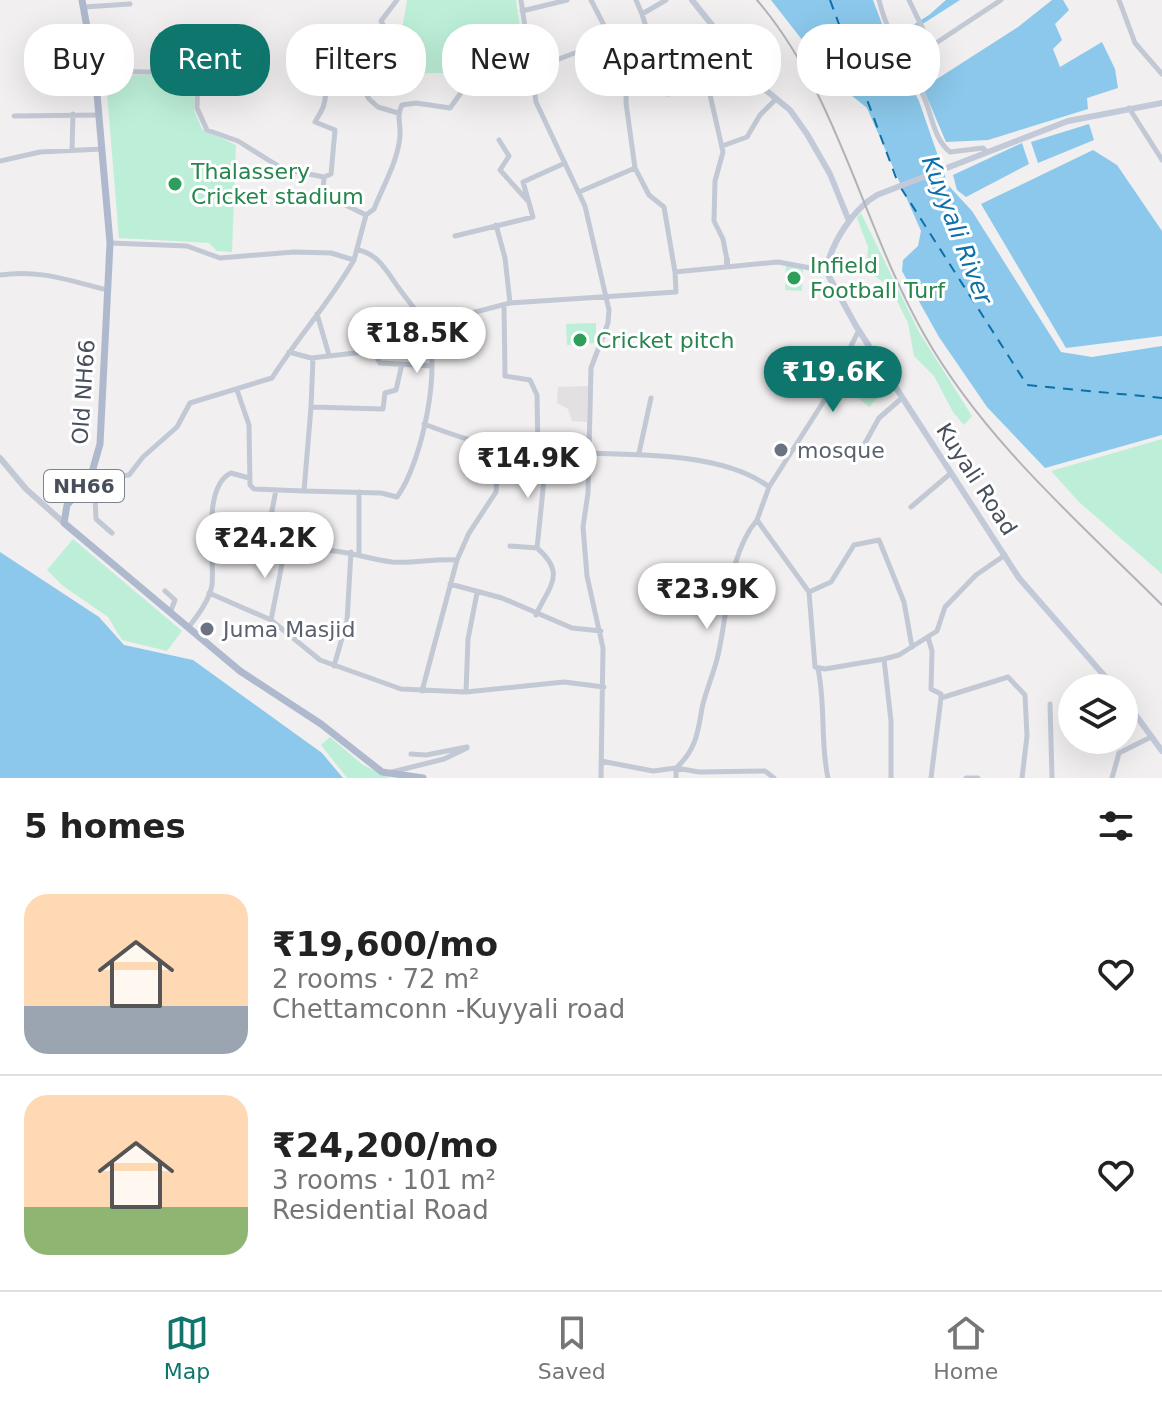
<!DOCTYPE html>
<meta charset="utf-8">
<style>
body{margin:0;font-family:"DejaVu Sans",sans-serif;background:#f6f6f6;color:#222;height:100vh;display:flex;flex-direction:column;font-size:30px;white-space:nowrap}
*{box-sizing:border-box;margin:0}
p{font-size:26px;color:#767676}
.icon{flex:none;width:44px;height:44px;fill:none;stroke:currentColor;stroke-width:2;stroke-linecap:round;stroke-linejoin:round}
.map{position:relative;height:778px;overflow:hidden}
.panel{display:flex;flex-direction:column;background:#fff;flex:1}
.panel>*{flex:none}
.top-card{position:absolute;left:24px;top:24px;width:1114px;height:72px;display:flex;gap:16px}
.controls{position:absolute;left:1058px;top:674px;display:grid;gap:16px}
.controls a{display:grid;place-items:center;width:80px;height:80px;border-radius:50%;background:#fff;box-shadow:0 8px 32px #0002;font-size:40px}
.price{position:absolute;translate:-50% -68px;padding:0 18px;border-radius:28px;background:#fff;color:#222;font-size:26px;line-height:52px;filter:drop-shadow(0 2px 4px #0008)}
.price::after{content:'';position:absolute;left:50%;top:48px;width:24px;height:18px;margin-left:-12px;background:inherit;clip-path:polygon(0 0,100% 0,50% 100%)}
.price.on{background:#0f766e;color:#fff}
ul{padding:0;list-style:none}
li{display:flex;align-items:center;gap:24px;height:200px;padding:0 24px}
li+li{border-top:2px solid #e0e0e0}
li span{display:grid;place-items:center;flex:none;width:224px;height:160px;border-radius:24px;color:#555}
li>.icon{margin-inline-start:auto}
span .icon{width:96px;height:96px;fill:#fffc;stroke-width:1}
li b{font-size:34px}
h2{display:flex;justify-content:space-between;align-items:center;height:96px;padding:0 24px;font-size:34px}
.chip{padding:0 28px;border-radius:32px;background:#fff;box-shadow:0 8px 32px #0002;font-size:28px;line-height:72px}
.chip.on{background:#0f766e;color:#fff}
.tab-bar{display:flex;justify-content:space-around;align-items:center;height:112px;border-top:2px solid #e0e0e0;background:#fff;font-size:22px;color:#767676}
.tab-bar a{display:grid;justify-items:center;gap:4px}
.tab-bar .on{color:#0f766e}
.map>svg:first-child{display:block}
.education{fill:#e2e0e1}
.green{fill:#bdefd8}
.water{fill:#8bc8eb}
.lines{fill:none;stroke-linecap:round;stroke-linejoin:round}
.ferry{stroke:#0d70a9;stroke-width:2;stroke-dasharray:10 8;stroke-linecap:butt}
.minor{stroke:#c2c9d4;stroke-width:5}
.tertiary{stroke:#c2c9d4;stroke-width:6}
.secondary{stroke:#c2c9d8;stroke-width:6}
.primary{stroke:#afb9ce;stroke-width:7}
.rail{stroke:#b1b3b9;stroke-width:2}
.leisure-dot{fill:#2e9e5b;stroke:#fff;stroke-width:3}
.worship-dot{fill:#6b7280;stroke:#fff;stroke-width:3}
.labels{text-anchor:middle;stroke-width:6;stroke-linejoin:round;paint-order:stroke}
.shield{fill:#fff;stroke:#7e848d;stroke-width:2}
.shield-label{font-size:20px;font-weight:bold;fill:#474f5c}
.leisure-label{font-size:22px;fill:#27864d;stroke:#fff;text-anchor:start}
.street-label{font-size:22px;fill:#474f5c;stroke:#fff}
.worship-label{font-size:22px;fill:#5b616d;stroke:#fff;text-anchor:start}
.water-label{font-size:24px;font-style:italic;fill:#0d70a9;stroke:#fff}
</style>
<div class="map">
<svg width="1162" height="778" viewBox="0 0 1162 778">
<rect width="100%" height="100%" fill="#f1efef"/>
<!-- education -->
<path class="education" d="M588,386l-1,36 -15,-1 -4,-12 -11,-6 1,-16z"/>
<!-- green -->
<path class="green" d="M407,0h109l9,60c-10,13 -42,22 -58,19 -7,-1 -12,-5 -18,-6 -27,-1 -58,6 -76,-21l30,-28z
M110,75h85l-1,35 8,19 34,16 -4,107 -15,-1 -8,-8 -90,-5 -13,-157z
M861,213l58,119 53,84 -8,9 -11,-13 -19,-36 -20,-20 -6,-33 -18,-36 -24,-17 2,-23 -11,-29z
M786,266l17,1 -1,24 -17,-1z
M375,315l7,2 2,26 -28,1 -4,-24z
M596,323v20l-29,2 -1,-21z
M869,352l20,33 -20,22 -19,-16 9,-19 -6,-7z
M1162,439v135l-83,-72 -28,-31z
M73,539l109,92 -15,20 -45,-11 -14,-23 -45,-31 -16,-16z
M330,737l33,28 27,13h-43l-26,-33z"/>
<!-- water -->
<path class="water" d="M771,0h102l17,45 29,56 29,84 24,26 89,141 31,5 70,-11v89l-117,33 -58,-61 -48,-70 -37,-66 1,-11 15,-14 3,-15 -54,-123 -32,-26z
M946,0h14l-61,39 -2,-4 32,-20z
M1052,0h11l6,10 -14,14 7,16 -9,9 7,18 42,-25 13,27 3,19 -31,10 1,11 -100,31 -42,2 -23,-54 95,-61z
M1089,124l5,16 -56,23 -7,-21z
M1022,143l7,21 -63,33 -9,-7 -4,-15z
M1093,150l24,15 45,66v105l-96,12 -85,-144z
M0,552l99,65 25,28 69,15 129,93 21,25h-343z"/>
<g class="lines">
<!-- ferry -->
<path class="ferry" d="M830,0l68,183
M901,188l126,197 135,13"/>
<!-- minor -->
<path class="minor" d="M397,0l-16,21 5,9 -3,4 -36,23 14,16 2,15 6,11 9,8 20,6
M521,0l15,102 49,104 24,104 -1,13 -17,45 -3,125 -5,34 4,49 16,72 -2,130
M636,0l6,14 24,-14
M879,0c8,34 26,60 42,91 11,19 11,47 29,61l33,-4 4,4
M909,0l22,46
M1119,0l16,43 27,31
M84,7l46,-3
M522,11l45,-11
M642,14l25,80 69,-14 13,-10
M915,57l86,-57
M530,70l63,-24 15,-13 -17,-33
M95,71l103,2 -1,35 10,22 31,11 45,28 41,8 -1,17 43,21 -12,45 -23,-7 -37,-1 -74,6 -33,-12 -77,-3
M708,86l15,66 -8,29 -1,40 9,18 4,21
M1129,108l33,52
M14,116l85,-1
M499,140l10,16 -9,14 27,30
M722,146l25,-9 13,-22 16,-16
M72,150l1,-36
M0,161l40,-9 62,-3
M635,168l14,27 15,12 11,65
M324,177l7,-3 4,-44 -20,-8c3,-6 8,-12 9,-18 5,-21 0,-34 23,-47
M579,192l56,-24 -9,-65 1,-32 34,-1
M366,215l8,-6c9,-23 24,-48 26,-73 1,-12 -4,-20 2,-31l14,-2 34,5 13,-18 32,-7 34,-18
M496,225l9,33 5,45
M455,236l78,-19 -10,-35 42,-19
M0,275c39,-6 70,6 108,15
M504,305l1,71 25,4 7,15 1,53 6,32 -7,68
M317,314l12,41
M426,325l84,-22 166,-11 -1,-20 103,-10 48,9
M289,352l22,6 62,-7 7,12 52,3
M313,358l-2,49 72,2 2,-16 11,-3 6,-26
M237,390l12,35 1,60 4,4 50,2
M311,407l-7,84 77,2 16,4c24,-32 46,-131 29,-169 -5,-13 -19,-28 -28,-41 -11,-15 -19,-32 -39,-37
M424,424c31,12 66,24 100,27 67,6 190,-7 245,36l53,-83 37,-74
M864,445l15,-27 23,-20
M639,453l12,-55
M90,479l39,-4 14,-18 34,-30 13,-24 82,-25c26,-41 58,-76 82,-118
M85,485l10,11 1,23 16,14
M769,487l-12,33 52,72 6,75 10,2 59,-10
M276,490l-10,52 55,2v6c25,0 46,9 71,12 21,2 43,-4 65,-2l12,-27 27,-41 3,-47
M911,507l40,-34
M510,546l27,2c30,26 12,38 -1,67
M359,554v-62
M450,584l52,14 70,30 29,3
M165,591l10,9 -5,13
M809,592l22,-10 23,-37 25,-5 25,62 8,45
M209,593l62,27 49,40 81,29 65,3 98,-10 40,5
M271,620l12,-61 -2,-17
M188,628c10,-13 21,-27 24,-43 3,-26 -11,-98 19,-112l18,5
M928,637l4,14 -1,38 10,5v4l-10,80
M334,666l13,-45 4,-69
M818,669c8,37 2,73 10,109
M422,691l35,-131
M466,692l2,-53 9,-46
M941,698l67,-21 17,18 2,41 -5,42
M1050,704l2,74
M411,754l15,1 41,-8
M601,761l52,10 23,-3 23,4 66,-1 9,7
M392,772l52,-13 23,-11
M676,778v-10c20,-18 22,-36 26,-60 4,-18 12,-35 16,-53 10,-42 10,-101 39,-135
M891,778v-57l-7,-62 15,-4 38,-24 8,-24 31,-32 29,-20
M966,778h12
M1112,778l7,-25 32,-16"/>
<!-- tertiary -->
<path class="tertiary" d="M727,260v6
M0,458l26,31 38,34"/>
<!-- secondary -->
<path class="secondary" d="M692,0l70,87 28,23 17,24 23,40 19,47
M1115,688l-96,-110 -163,-252 -30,-55c5,-28 27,-62 51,-76l191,-74 94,-18
M1124,699l38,52"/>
<!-- primary -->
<path class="primary" d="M82,0l13,71 15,172 -10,201 -10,35 -23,26 -3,18 176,148 81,53 61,48 41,6"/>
<!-- rail -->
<path class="rail" d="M757,0c82,96 106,228 168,336 60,105 153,185 237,269"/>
</g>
<!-- markers -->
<g class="leisure-dot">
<circle cx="175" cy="184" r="8"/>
<circle cx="794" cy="278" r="8"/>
<circle cx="580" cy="340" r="8"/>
</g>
<g class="worship-dot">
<circle cx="781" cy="450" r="8"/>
<circle cx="207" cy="629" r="8"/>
</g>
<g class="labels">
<!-- shield labels -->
<rect class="shield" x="44" y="470" width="80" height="32" rx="6"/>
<g class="shield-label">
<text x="84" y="493">NH66</text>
</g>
<!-- leisure labels -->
<g class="leisure-label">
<text x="191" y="179">Thalassery<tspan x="191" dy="25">Cricket stadium</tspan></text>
<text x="810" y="273">Infield<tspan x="810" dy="25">Football Turf</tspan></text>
<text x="596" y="348">Cricket pitch</text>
</g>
<!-- street labels -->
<g class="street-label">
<text transform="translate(83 392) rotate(-86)" y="8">Old NH66</text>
<text transform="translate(977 479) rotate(57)" y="8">Kuyali Road</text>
</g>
<!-- worship labels -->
<g class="worship-label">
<text x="797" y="458">mosque</text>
<text x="223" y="637">Juma Masjid</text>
</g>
<!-- water labels -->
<g class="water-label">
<text transform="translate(957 230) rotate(69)" y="8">Kuyyali River</text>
</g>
</g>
</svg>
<div class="controls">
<a><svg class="icon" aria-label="layers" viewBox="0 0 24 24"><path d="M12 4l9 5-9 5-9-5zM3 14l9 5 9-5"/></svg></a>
</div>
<b class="price" style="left:417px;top:375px">₹18.5K</b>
<b class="price on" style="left:833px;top:414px">₹19.6K</b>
<b class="price" style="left:528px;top:500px">₹14.9K</b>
<b class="price" style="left:265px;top:580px">₹24.2K</b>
<b class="price" style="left:707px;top:631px">₹23.9K</b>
<div class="top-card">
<a class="chip">Buy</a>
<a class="chip on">Rent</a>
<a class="chip">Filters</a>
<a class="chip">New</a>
<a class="chip">Apartment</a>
<a class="chip">House</a>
</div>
</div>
<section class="panel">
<h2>5 homes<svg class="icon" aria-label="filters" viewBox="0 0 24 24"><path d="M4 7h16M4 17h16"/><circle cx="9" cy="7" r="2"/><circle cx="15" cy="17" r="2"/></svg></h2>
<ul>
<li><span style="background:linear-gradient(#ffd9b3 70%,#9aa5b1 0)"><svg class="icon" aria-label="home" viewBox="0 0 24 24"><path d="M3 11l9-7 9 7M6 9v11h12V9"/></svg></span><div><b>₹19,600/mo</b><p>2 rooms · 72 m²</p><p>Chettamconn -Kuyyali road</p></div><svg class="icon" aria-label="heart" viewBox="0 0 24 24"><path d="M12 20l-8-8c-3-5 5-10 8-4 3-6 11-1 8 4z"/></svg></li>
<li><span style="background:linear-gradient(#ffd9b3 70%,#8fb573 0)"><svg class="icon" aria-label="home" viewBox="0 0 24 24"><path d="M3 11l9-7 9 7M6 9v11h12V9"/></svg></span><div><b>₹24,200/mo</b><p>3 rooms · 101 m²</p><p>Residential Road</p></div><svg class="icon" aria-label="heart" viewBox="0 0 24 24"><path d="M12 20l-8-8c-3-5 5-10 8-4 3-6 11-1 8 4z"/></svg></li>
</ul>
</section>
<nav class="tab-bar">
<a class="on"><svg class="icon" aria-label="map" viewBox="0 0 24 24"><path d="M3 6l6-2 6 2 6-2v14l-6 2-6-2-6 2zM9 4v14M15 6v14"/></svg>Map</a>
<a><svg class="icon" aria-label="saved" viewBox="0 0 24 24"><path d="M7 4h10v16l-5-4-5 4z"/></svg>Saved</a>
<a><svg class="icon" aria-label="home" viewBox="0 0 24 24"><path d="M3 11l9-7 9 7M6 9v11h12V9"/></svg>Home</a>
</nav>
